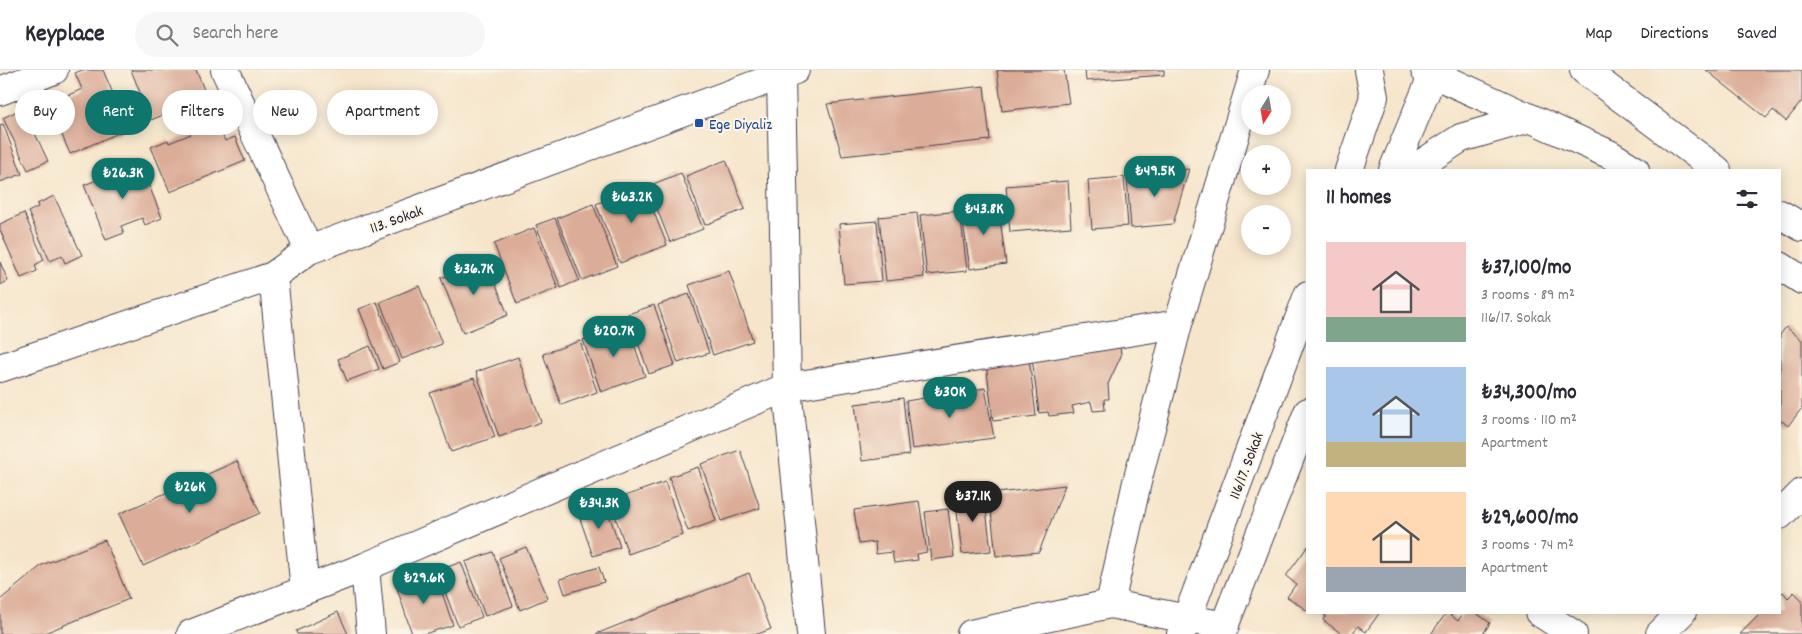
<!DOCTYPE html>
<meta charset="utf-8">
<style>
body{margin:0;font-family:Dekko,sans-serif;background:#f7f7f7;color:#2b2b33;height:100vh;display:flex;flex-direction:column;font-size:19px;white-space:nowrap}
*{box-sizing:border-box;margin:0}
p{font-size:16px;color:#7c7c81}
.icon{flex:none;width:28px;height:28px;fill:none;stroke:currentColor;stroke-width:2;stroke-linecap:round;stroke-linejoin:round}
.map{position:relative;flex:1;overflow:hidden}
.side{position:absolute;left:1306px;top:99px;width:475px;height:445px;display:flex;flex-direction:column;background:#fff;border-radius:0px;box-shadow:0 2px 12px #0003}
.side>*{flex:none}
.banner{position:absolute;left:15px;top:20px;width:475px;height:45px;display:flex;gap:10px}
.needle{width:32px;rotate:191deg}
.fabs{position:absolute;left:1241px;top:15px;display:grid;gap:10px}
.fabs a{display:grid;place-items:center;width:50px;height:50px;border-radius:50%;background:#fff;box-shadow:0 2px 12px #0003;font-size:25px}
.price{position:absolute;translate:-50% -42px;padding:0 11px;border-radius:18px;background:#0f766e;color:#fff;font-size:16px;line-height:32px;filter:drop-shadow(0 1px 2px #0008)}
.price::after{content:'';position:absolute;left:50%;top:30px;width:15px;height:11px;margin-left:-8px;background:inherit;clip-path:polygon(0 0,100% 0,50% 100%)}
.price.active{background:#222;color:#fff}
ul{padding:0;list-style:none}
li{display:flex;align-items:center;gap:15px;height:125px;padding:0 20px}
li span{display:grid;place-items:center;flex:none;width:140px;height:100px;border-radius:0px;color:#555}
li>.icon{margin-inline-start:auto}
span .icon{width:60px;height:60px;fill:#fffc;stroke-width:1}
li b{font-size:21px}
h2{display:flex;justify-content:space-between;align-items:center;height:60px;padding:0 20px;font-size:21px}
.chip{padding:0 18px;border-radius:22px;background:#fff;box-shadow:0 2px 12px #0003;font-size:18px;line-height:45px}
.chip.active{background:#0f766e;color:#fff}
header{display:flex;align-items:center;gap:30px;box-sizing:border-box;height:70px;padding:0 25px;background:#fff;border-bottom:1px solid #e1e1e2}
header strong{font-size:24px}
nav{display:flex;gap:28px;margin-inline-start:auto;font-size:18px}
.search{width:350px;height:45px;background:#f7f7f7;display:flex;align-items:center;gap:12px;box-sizing:border-box;padding:0 18px;border-radius:28px;color:#7c7c81;font-size:19px}
.map>svg:first-child{display:block}
.building{fill:#dbac97}
.lines{fill:none;stroke-linecap:round;stroke-linejoin:round}
.minor-casing{stroke:#423f51;stroke-width:30}
.major-casing{stroke:#423f51;stroke-width:30}
.minor{stroke:#fff;stroke-width:28}
.major{stroke:#fff;stroke-width:28}
.transit-dot{fill:#1a4fb4;stroke:#fcf5e5;stroke-width:2}
.labels{text-anchor:middle;stroke-width:4;stroke-linejoin:round;paint-order:stroke}
.transit-label{font-size:16px;fill:#164399;stroke:#fcf5e5;text-anchor:start}
.street-label{font-size:16px;fill:#22223b;stroke:#fcf5e5}
</style>
<header>
<strong>Keyplace</strong>
<div class="search"><svg class="icon" aria-label="search" viewBox="0 0 24 24"><circle cx="10" cy="10" r="6"/><path d="M15 15l6 6"/></svg>Search here</div>
<nav><a>Map</a><a>Directions</a><a>Saved</a></nav>
</header>
<div class="map">
<svg width="1802" height="564" viewBox="0 0 1802 564">
<rect width="100%" height="100%" fill="#fcf5e5"/>
<filter id="ink" filterUnits="userSpaceOnUse"><feTurbulence type="fractalNoise" baseFrequency=".02" numOctaves="2"/><feDisplacementMap in="SourceGraphic" scale="10" xChannelSelector="R" yChannelSelector="G"/><feConvolveMatrix kernelMatrix="1 2 1 2 8 2 1 2 1" color-interpolation-filters="sRGB"/></filter>
<filter id="wash" filterUnits="userSpaceOnUse"><feTurbulence type="fractalNoise" baseFrequency=".0096" numOctaves="4" result="noise"/><feDisplacementMap in="SourceGraphic" scale="20" xChannelSelector="R" yChannelSelector="G"/><feGaussianBlur stdDeviation="1.12" result="paint"/><feColorMatrix in="noise" values="0 0 0 0 0 0 0 0 0 0 0 0 0 0 0 0 0 1.4 0 .05"/><feComposite in="paint" operator="in"/></filter>
<g filter="url(#wash)">
<rect width="100%" height="100%" fill="#f6e5cb"/>
<g id="blocks">
<!-- building -->
<path class="building" d="M82,0h21l25,59 -58,25 -24,-57 15,-6 3,6 18,-8 -7,-16z
M131,0h65l11,27 -56,23z
M997,0h67l5,33 -67,8z
M1085,0h79v5l-78,6z
M1706,0h96v31l-16,20 -13,-11 -7,8z
M984,16l6,54 -148,16 -15,-52z
M23,38l25,53 -20,9 -25,-52z
M214,45l11,26 10,-4 10,24 -75,31 -19,-45 17,-7 1,3 22,-9 -4,-8z
M3,54l19,50 -22,8v-57z
M726,90l19,49 -40,16 -19,-49z
M140,93l22,55 -17,7 -3,-7 -21,8 3,7 -18,7 -22,-55z
M1189,99l-16,55 -42,4 -4,-51z
M681,103l22,56 -33,13 -22,-56z
M1124,107l4,49 -36,3 -4,-49z
M1068,111l3,46 -61,5 -4,-46z
M643,115l24,60 -47,18 -24,-59z
M54,126l28,59 -17,8 -3,-7 -12,5 -22,-49 10,-5 -1,-3z
M998,133l8,61 -36,5 -9,-61z
M593,134l24,62 -35,14 -25,-62z
M960,141l7,60 -40,4 -7,-60z
M24,143l20,47 -9,5 2,6 -16,7 -21,-48v-6z
M917,143l7,64 -38,4 -7,-64z
M555,148l24,62 -18,8 -25,-63z
M877,151l5,60 -38,3 -5,-60z
M534,158l24,60 -41,16 -23,-60z
M486,190l22,55 -45,18 -22,-55z
M0,192l8,19 -8,4z
M729,201l24,70 -40,14 -24,-70z
M419,216l23,58 -40,15 -22,-57z
M689,224l20,59 -31,10 -20,-58z
M377,232l23,60 -17,7 -24,-60z
M654,235l21,60 -26,9 -21,-60z
M627,254l18,52 -44,16 -18,-52z
M1786,257l16,13v68l-14,18 -6,-5 -2,2v-88z
M580,271l17,51 -36,13 -18,-51z
M1120,274l1,12 -13,28 1,15h-5l1,11 -12,1 -2,-9 -19,4 2,7 -25,3 -1,-4 -9,1 -7,-56z
M370,276l9,23 -32,12 -9,-22z
M518,287l23,65 -42,15 -23,-65z
M1029,288l7,58 -43,5 -7,-58z
M474,308l21,59 -44,15 -21,-59z
M985,318l9,50 -82,11 -6,-48z
M903,328l6,57 -47,6 -7,-57z
M740,380l20,58 -39,13 -20,-57z
M237,391l23,52 -117,53 -24,-52z
M698,397l18,54 -28,10 -19,-54z
M665,412l18,53 -55,19 -18,-53z
M1065,415l-26,67 -43,4 -7,-62z
M984,422l7,59 -29,3 -7,-59z
M919,431l8,51 -10,2 1,6 -24,3 -2,-11 -16,2 -1,-12 -16,2 -5,-34z
M605,433l15,44 -27,9 -15,-43z
M948,439l6,48 -23,3 -6,-48z
M105,470l24,59 -87,35h-42v-34l42,-35z
M1308,476v65l-21,-14 9,-13 -10,-8z
M526,477l22,51 -28,12 -21,-52z
M493,482l20,54 -28,10 -20,-54z
M461,492l21,55 -24,9 -21,-55z
M599,497l5,15 -39,12 -5,-15z
M435,502l18,53 -29,9h-12l-16,-49z
M749,503l22,56 -13,5h-162z
M1783,522l5,6 6,-6 8,8v34h-62l22,-22h18v-17z
M338,542l10,22h-51l-1,-3z
M1321,542h59l-14,20 -8,-6 -6,8h-10l-19,-14 3,-4z
M1447,542l11,9 6,-9h11l15,11 -7,11h-52z"/>
</g>
</g>
<g filter="url(#ink)">
<use href="#blocks" fill-opacity="0" stroke="#423f51" stroke-width="1"/>
<g class="lines">
<defs>
<path id="minor" d="M225,0l84,180
M781,5l6,312 24,247
M0,21l54,-21
M1349,100l25,-73 -5,-27
M1393,100l40,-96
M1412,100l49,-32 69,-20
M273,206l32,314
M0,298l273,-92 36,-26 486,-180
M1780,445l22,-22
M365,497l6,67
M1110,534l27,-122 41,-158
M1539,542l34,22
M191,564l174,-67 422,-180 391,-63 77,-254
M971,564l139,-30 115,22
M1181,564l127,-339
M1221,564l87,-222
M1660,564l22,-22"/>
<path id="major" d="M1425,0l186,85 24,15
M1584,0l133,100
M1780,144l22,13
M1780,196l22,14"/>
</defs>
<!-- minor casing -->
<use href="#minor" class="minor-casing"/>
<!-- major casing -->
<use href="#major" class="major-casing"/>
<!-- minor -->
<use href="#minor" class="minor"/>
<!-- major -->
<use href="#major" class="major"/>
</g>
</g>
<!-- markers -->
<rect class="transit-dot" x="694" y="48" width="10" height="10" rx="2.5"/>
<g class="labels">
<!-- transit labels -->
<g class="transit-label">
<text x="709" y="59">Ege Diyaliz</text>
</g>
<!-- street labels -->
<g class="street-label">
<text transform="translate(396 148) rotate(-20)" y="6">113. Sokak</text>
<text transform="translate(1245 395) rotate(-69)" y="6">116/17. Sokak</text>
</g>
</g>
</svg>
<div class="fabs">
<a><svg class="needle" viewBox="-14 -14 28 28"><path d="M0-13l5 13h-10z" fill="#e53935"/><path d="M0 13l5-13h-10z" fill="#7c7c81"/></svg></a>
<a>+</a>
<a>−</a>
</div>
<b class="price" style="left:1155px;top:128px">₺49.5K</b>
<b class="price" style="left:123px;top:130px">₺26.3K</b>
<b class="price" style="left:632px;top:154px">₺63.2K</b>
<b class="price" style="left:984px;top:166px">₺43.8K</b>
<b class="price" style="left:474px;top:226px">₺36.7K</b>
<b class="price" style="left:614px;top:288px">₺20.7K</b>
<b class="price" style="left:950px;top:349px">₺30K</b>
<b class="price" style="left:190px;top:444px">₺26K</b>
<b class="price active" style="left:973px;top:453px">₺37.1K</b>
<b class="price" style="left:599px;top:460px">₺34.3K</b>
<b class="price" style="left:424px;top:535px">₺29.6K</b>
<div class="banner">
<a class="chip">Buy</a>
<a class="chip active">Rent</a>
<a class="chip">Filters</a>
<a class="chip">New</a>
<a class="chip">Apartment</a>
</div>
<section class="side">
<h2>11 homes<svg class="icon" aria-label="filters" viewBox="0 0 24 24"><path d="M4 7h16M4 17h16"/><circle cx="9" cy="7" r="2"/><circle cx="15" cy="17" r="2"/></svg></h2>
<ul>
<li><span style="background:linear-gradient(#f6c9c9 75%,#7fa58c 0)"><svg class="icon" aria-label="home" viewBox="0 0 24 24"><path d="M3 11l9-7 9 7M6 9v11h12V9"/></svg></span><div><b>₺37,100/mo</b><p>3 rooms · 89 m²</p><p>116/17. Sokak</p></div></li>
<li><span style="background:linear-gradient(#a9c7e8 75%,#c2b280 0)"><svg class="icon" aria-label="home" viewBox="0 0 24 24"><path d="M3 11l9-7 9 7M6 9v11h12V9"/></svg></span><div><b>₺34,300/mo</b><p>3 rooms · 110 m²</p><p>Apartment</p></div></li>
<li><span style="background:linear-gradient(#ffd9b3 75%,#9aa5b1 0)"><svg class="icon" aria-label="home" viewBox="0 0 24 24"><path d="M3 11l9-7 9 7M6 9v11h12V9"/></svg></span><div><b>₺29,600/mo</b><p>3 rooms · 74 m²</p><p>Apartment</p></div></li>
</ul>
</section>
</div>
